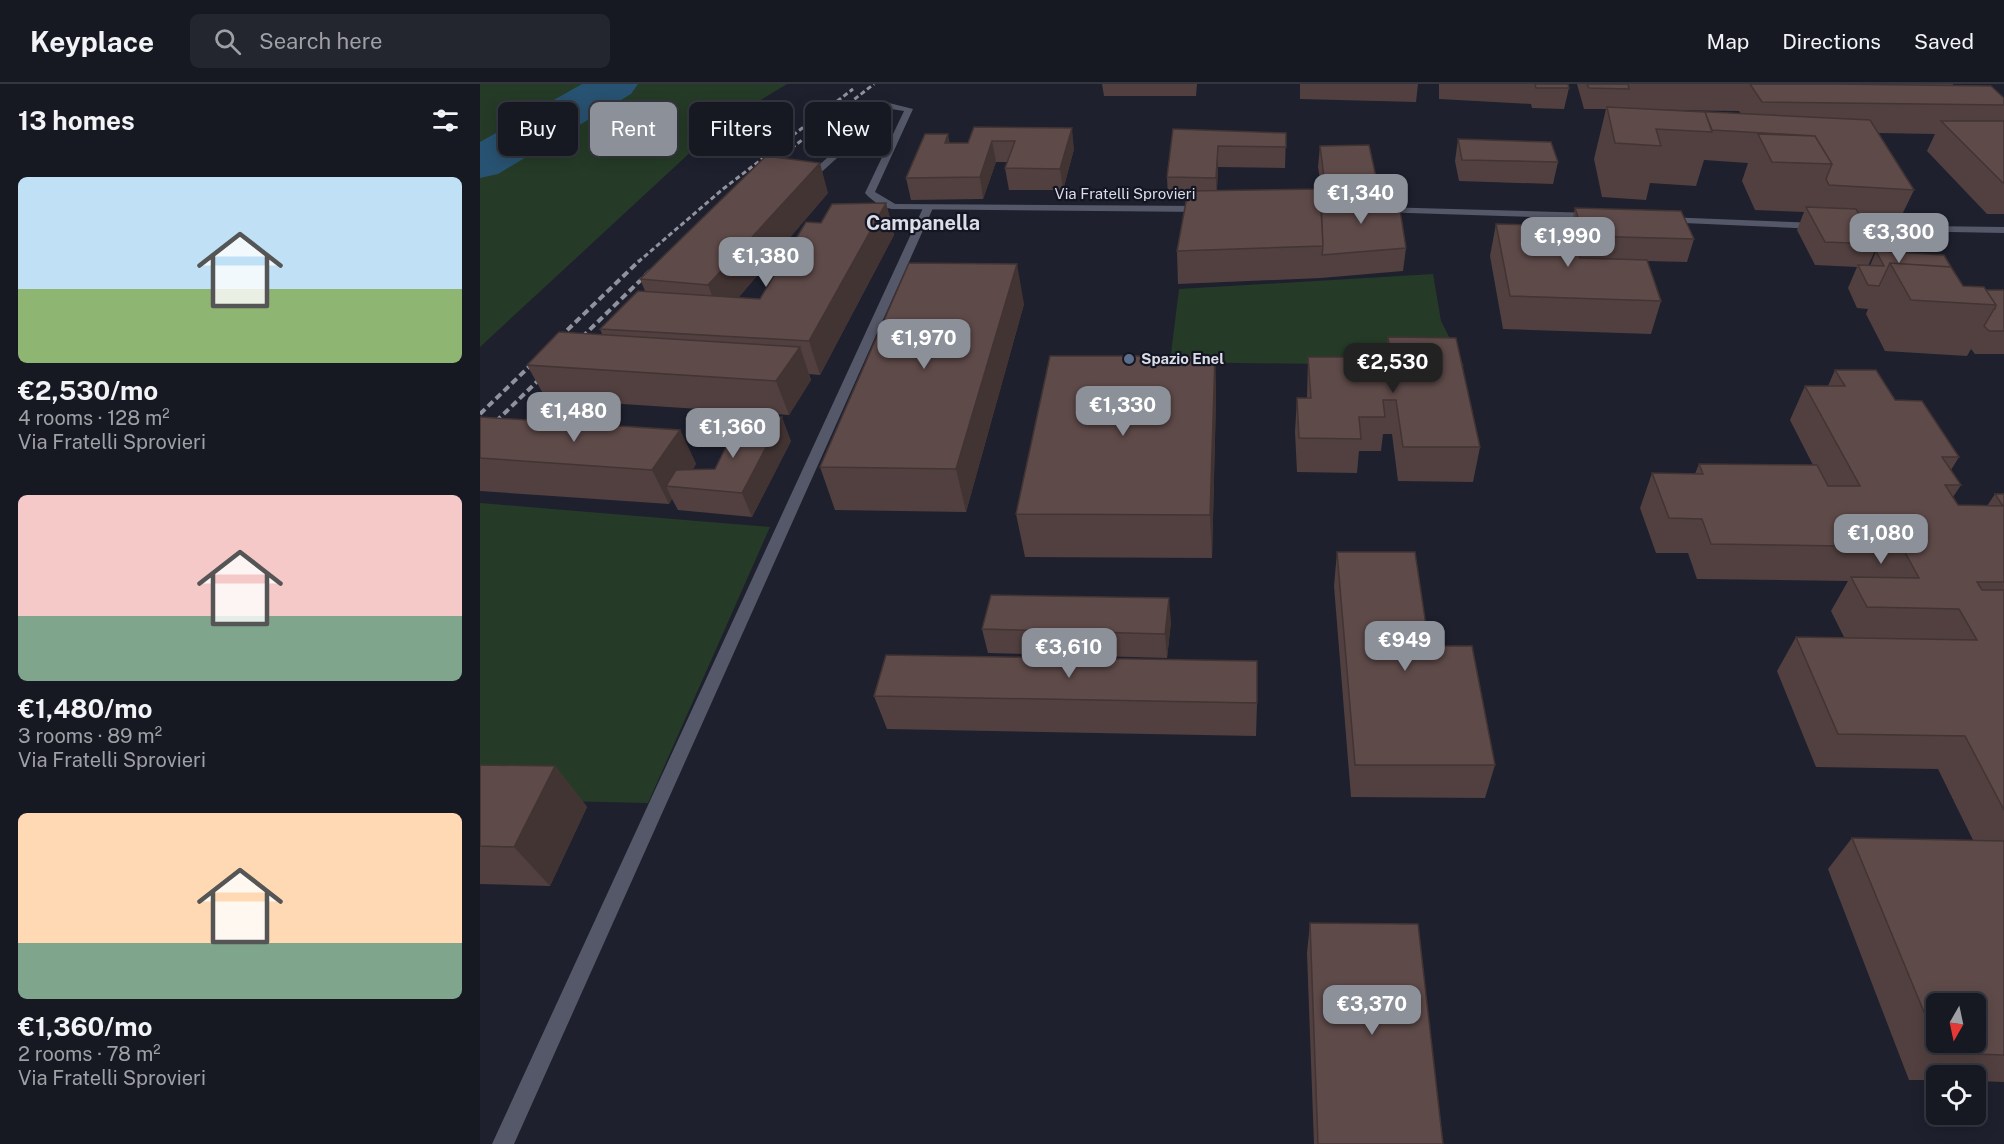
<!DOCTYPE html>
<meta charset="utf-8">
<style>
body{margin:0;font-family:"Public Sans",sans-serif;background:#23252f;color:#f1f3f6;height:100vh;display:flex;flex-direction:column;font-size:22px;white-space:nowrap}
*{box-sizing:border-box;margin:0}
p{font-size:20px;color:#9ea0a5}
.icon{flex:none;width:33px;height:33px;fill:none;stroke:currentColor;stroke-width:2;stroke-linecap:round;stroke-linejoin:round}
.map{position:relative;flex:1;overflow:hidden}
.panel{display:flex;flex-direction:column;background:#161822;width:480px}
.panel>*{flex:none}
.banner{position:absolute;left:18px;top:18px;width:570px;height:54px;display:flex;gap:12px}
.needle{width:39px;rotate:189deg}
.fabs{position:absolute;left:1446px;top:909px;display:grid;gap:12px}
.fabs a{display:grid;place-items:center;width:60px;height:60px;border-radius:9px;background:#161822;box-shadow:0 3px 15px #0003,0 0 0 2px #353740;font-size:30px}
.price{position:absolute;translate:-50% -51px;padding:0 14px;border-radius:12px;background:#8c9099;color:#fff;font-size:20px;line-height:39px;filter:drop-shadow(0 2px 3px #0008)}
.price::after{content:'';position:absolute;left:50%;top:36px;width:18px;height:14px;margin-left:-9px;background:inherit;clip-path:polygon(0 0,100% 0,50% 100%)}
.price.selected{background:#222;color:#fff}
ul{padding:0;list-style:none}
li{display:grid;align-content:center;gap:12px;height:318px;padding:0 18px}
li span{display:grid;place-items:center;height:186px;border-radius:9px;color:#555}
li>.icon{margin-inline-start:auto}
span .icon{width:108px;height:108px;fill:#fffc;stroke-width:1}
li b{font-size:26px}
h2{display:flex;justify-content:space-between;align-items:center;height:72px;padding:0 18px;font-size:26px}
.pill{padding:0 21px;border-radius:9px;background:#161822;box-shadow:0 3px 15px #0003,0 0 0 2px #353740;font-size:21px;line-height:54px}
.pill.selected{background:#8c9099;color:#fff}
header{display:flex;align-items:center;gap:36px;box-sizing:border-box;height:84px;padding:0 30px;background:#161822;border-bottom:2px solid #353740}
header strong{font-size:28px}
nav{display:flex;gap:33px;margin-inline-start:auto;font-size:21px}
.search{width:420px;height:54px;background:#23252f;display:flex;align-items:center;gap:15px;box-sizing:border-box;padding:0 21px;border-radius:9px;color:#9ea0a5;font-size:22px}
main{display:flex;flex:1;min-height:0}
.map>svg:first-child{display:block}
.green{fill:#253b27}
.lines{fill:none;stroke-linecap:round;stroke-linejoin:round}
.river{fill:#285271;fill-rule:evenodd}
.lane{fill:#555868;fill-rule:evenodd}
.street{fill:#555868;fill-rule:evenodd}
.rail-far1{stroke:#90929e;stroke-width:3;stroke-dasharray:5 3;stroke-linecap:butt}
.rail{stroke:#90929e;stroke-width:4;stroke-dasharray:7 4;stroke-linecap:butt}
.wall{fill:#51403f;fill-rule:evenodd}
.shaded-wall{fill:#423433}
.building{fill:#5e4a49;stroke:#423433;stroke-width:1.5;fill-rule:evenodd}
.service-dot{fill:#5c6f8a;stroke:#151624;stroke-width:2}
.labels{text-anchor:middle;stroke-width:4.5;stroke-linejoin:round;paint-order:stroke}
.far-street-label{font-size:15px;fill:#dbdde7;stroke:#151624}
.far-poi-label{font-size:15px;font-weight:bold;fill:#dbdde7;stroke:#151624;text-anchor:start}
.far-district-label{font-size:20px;font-weight:bold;fill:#dbdde7;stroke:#151624}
</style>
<header>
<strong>Keyplace</strong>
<div class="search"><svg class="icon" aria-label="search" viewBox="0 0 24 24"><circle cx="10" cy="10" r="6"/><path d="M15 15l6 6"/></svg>Search here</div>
<nav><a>Map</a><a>Directions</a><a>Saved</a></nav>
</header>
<main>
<section class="panel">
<h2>13 homes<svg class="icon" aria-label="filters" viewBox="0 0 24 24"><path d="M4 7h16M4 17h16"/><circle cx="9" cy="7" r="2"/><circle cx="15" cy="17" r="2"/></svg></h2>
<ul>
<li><span style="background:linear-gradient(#bfe0f5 60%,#8fb573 0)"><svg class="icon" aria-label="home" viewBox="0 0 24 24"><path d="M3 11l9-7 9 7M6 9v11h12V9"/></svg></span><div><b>€2,530/mo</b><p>4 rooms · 128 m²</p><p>Via Fratelli Sprovieri</p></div></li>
<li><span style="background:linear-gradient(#f6c9c9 65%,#7fa58c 0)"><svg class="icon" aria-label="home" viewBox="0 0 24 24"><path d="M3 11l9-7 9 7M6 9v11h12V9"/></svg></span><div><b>€1,480/mo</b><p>3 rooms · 89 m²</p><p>Via Fratelli Sprovieri</p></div></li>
<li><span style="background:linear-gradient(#ffd9b3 70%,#7fa58c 0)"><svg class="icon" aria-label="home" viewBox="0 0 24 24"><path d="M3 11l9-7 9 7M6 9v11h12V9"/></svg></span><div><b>€1,360/mo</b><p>2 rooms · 78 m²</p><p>Via Fratelli Sprovieri</p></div></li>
</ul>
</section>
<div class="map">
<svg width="1524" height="1060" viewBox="0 0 1524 1060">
<rect width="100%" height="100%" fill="#1e202e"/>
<!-- green -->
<path class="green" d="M0,0h307l-66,40 -241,223z
M953,190l8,47 23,45 -294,-4 9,-73z
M0,419l290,24 -122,276 -168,-4z"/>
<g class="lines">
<!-- river -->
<path class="river" d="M102,0h56l-7,10 -133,80 -18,4v-36z"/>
<!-- lane -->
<path class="lane" d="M409,19l24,6 -38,83 22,13v4c-12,1 -24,-7 -32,-16l39,-82 -13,-2 -76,69h-6v-4z
M448,121l5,3 -419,936h-22l431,-936z"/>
<!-- street -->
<path class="street" d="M414,120l309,2 5,3 -5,3 -312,-3v-4z
M900,123l213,6 5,3 -5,3 -216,-7 -2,-2z
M1185,133l153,6 5,3 -5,3 -157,-7 -1,-2z
M1368,141l156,2v6l-160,-3v-4z"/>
<!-- rail-far1 -->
<path class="rail-far1" d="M286,84l108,-84
M158,178l85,-73 130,-100"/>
<!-- rail -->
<path class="rail" d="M94,261l78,-76
M0,330l159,-153
M0,353l69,-67"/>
</g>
<!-- wall -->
<path class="wall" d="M622,0h95l-1,12h-92z
M820,0h118l-2,18 -116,-3z
M959,0h129l1,4 -5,21 -32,-1 -1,-4 -92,-5z
M1097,0h376v2l51,12v116h-17l-60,-63 8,-17 -57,-1 36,57 -15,31 -37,-2 16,25 -10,22h2l6,-15 87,35 23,4h18v64h-29l-4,-5 -4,7 -82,-5 -19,-37 2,-5 -11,-1 -9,-20 9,-21 -42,-2 -18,-35 7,-18 -49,-2 -13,-29 6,-18 -44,-3 -8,26 -46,-3 -4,17 -44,-3 -8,-38 12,-50h-22zM1180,26l79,1 2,3z
M494,43l100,22 -11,41h-54l-4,-22 3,-6h-12l-13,37 -72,1 -5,-22 44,-35h18z
M693,45l113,4 -1,35 -67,-1 -1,24 106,7 -5,-31 2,-21 56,31 -2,20 32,51 -3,23 -82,7 -143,6 -1,-33 10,-51 -19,-1 -1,-22z
M978,55l100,23 -5,22 -94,-3 -4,-20z
M348,109l-90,105 22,1 61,-76 65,-20 8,32 -74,140 -11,-1 2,6 -22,35 -243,-16 -19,-34 75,-31 -2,-5 45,-38 -5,-12z
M1095,124l119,31 -7,23 -40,-1 14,40 -10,33 -148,-5 -13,-73 6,-32 75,2z
M544,220l-58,208 -131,-2 -15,-43z
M908,253l92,110 -7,35 -75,-1 -6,-47h-9l-2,17h-22l-2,22 -60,-1 -2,-40 2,-34h10l1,-41h78z
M735,272l1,42 -4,160 -187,-1 -9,-43z
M1355,286l60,30 64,57 -8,13 10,15 -8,12 5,8 29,1 8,-12h9v588l-28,-1v-5h-40v4h-27l-81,-211 24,-31 121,2 -35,-71 -122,-2 -39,-96 19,-34h48l-13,-26 17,-30 -151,-2 -9,-26h-32l-16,-45 12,-35 43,1 4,-10 114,1 -23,-45 15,-34h23z
M0,333l200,13 16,34 -3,5h22l76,-28 -39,76 -74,-7 -6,-11 -3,5 -189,-13z
M857,468l92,94 66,119 -10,33 -134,-1 -17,-211z
M691,538l-4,36 -179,-5 -6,-24z
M394,612l383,7 -1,33 -369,-7z
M0,681l75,1 32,41 -37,79 -70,-2z
M830,839l133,221h-129l-7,-191z"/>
<!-- shaded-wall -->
<path class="shaded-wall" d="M592,44l2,21 -11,41 -3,-21z
M468,50l4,21 -7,-12z
M512,57l4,21 -13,37 -3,-22z
M738,62v21l-2,33v-22z
M340,79l8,30 -107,125 -13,-33z
M406,119l8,32 -74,140 -11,-34z
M537,180l7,40 -58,208 -10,-43z
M320,263l11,33 -22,35 -13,-34z
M735,272l1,42 -4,160 -2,-43z
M302,333l9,24 -39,76 -10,-24z
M200,346l16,34 -16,23 -14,-1 6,13 -3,5 -17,-34z
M689,514l2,24 -4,36 -2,-24z
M75,682l32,41 -37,79 -36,-39z"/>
<!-- building -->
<path class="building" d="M1055,0h33l1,4h-33z
M1107,0h41l1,5 -40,-1z
M1270,0h85l156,2 13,12v7l-242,-3z
M1127,23l98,5 7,20 -56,-3 5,17 -46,-3z
M1189,26l201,10 44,70 -85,-5 -3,-6 6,-15 -17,-28 -103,-6 -7,-18z
M1461,37h63v62h-1z
M494,43l98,1 -12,41 -55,-1 10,-27h-23l-12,36 -74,1 19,-44h23l-3,9h23z
M693,45l113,4v14l-68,-1 -2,32 -49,-1z
M1278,50l57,2 17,28 -60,-2z
M978,55l93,3 7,20 -96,-2z
M889,61l7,32h-52l-4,-31z
M286,72l54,7 -112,122 -68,-6z
M840,105l3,57 -146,5 11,-60z
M918,113l8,51 -84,7 1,-9 -2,-48z
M406,119l-77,138 -209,-12 38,-38 122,8 46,-77 15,1 11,-19z
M1326,123l50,2 22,35 -53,-2z
M1095,124l106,3 13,28 -110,-3z
M1016,140l75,2 9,32 67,2 14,41 -151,-5z
M1396,167l68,4 7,12 -61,-4 -11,23 -11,-1 -10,-20 26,1z
M429,179l108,1 -61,205 -136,-2z
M1410,179l61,4 12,19 21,1 12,18 -85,-5z
M1506,206h18v41h-15l-5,-5 10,-17h1l1,-4z
M79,248l241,15 -24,34 -249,-16z
M908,253l68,1 24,109h-77l-7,-47h-13l2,17h-26l2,22 -62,-1 -2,-40h14l-3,-41h83z
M570,272h165l-5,159 -194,-1z
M1355,286h41l19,30 27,1 37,56h-17l19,28h-16l13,20 45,1 -8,-12h9v88h-27l5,8h22v220l-39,-74 -127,-2 -42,-97 181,3 -18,-31 -92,-2 -16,-30 68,1 -17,-31 -191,-3 -9,-25 -33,-1 -17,-45 51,1 -4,-10 118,1 11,21h32l-55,-100h40z
M0,333l200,13 -28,40 -172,-12z
M261,333h41l-40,76 -76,-7 10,-16 39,-1z
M857,468h78l14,94h43l23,119h-140z
M511,511l178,3 -4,36 -183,-5z
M406,571l371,6v42l-383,-7z
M0,681l75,1 -41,81 -34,-1z
M1372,754l152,3v214l-63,-2zM1456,920h40v38h-40z
M830,839l108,1 25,220h-125z"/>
<!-- markers -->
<circle class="service-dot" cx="649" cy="275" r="6"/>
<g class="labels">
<!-- far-street labels -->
<g class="far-street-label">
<text x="645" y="115">Via Fratelli Sprovieri</text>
</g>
<!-- far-poi labels -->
<g class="far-poi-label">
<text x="661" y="280">Spazio Enel</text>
</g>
<!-- far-district labels -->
<g class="far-district-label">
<text x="443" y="146">Campanella</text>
</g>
</g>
</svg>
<div class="fabs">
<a><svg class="needle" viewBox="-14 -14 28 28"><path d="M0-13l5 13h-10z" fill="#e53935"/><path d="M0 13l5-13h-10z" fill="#9ea0a5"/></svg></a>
<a><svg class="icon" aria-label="locate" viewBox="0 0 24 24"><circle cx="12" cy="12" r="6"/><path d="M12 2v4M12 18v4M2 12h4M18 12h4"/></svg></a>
</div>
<b class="price" style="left:881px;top:141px">€1,340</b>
<b class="price" style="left:1419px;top:180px">€3,300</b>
<b class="price" style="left:1088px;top:184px">€1,990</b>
<b class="price" style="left:286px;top:204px">€1,380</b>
<b class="price" style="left:444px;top:286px">€1,970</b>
<b class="price selected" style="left:913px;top:310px">€2,530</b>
<b class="price" style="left:643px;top:353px">€1,330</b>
<b class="price" style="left:94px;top:359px">€1,480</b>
<b class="price" style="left:253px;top:375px">€1,360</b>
<b class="price" style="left:1401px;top:481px">€1,080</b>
<b class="price" style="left:925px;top:588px">€949</b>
<b class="price" style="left:589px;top:595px">€3,610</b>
<b class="price" style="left:892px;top:952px">€3,370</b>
<div class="banner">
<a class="pill">Buy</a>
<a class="pill selected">Rent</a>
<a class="pill">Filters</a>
<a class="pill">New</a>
</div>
</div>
</main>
